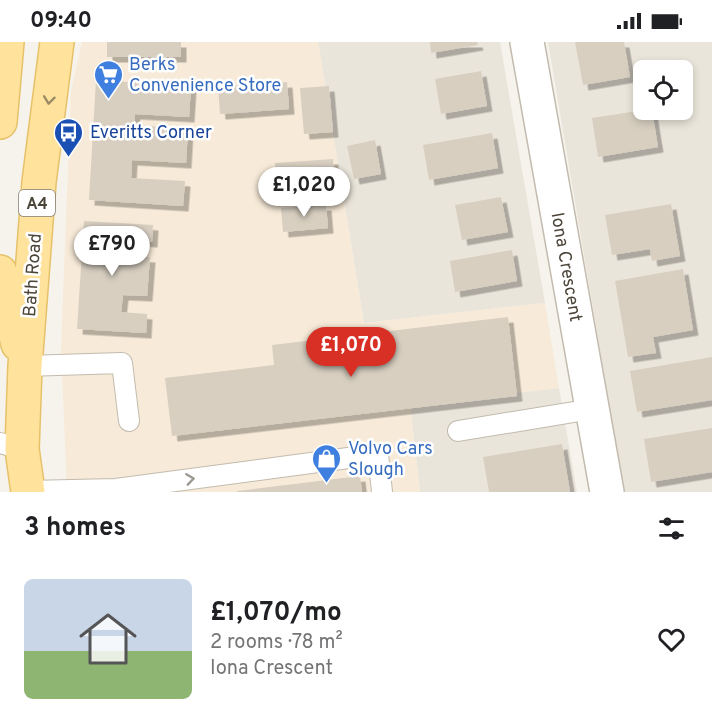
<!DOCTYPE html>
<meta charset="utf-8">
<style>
body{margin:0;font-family:Overpass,sans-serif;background:#f2f2f2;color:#202124;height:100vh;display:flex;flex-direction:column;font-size:22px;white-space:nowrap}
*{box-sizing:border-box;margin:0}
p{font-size:20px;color:#757577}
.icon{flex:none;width:33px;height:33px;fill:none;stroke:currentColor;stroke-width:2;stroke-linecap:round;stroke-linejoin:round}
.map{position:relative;height:450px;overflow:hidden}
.side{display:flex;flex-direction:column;background:#fff;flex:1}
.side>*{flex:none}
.controls{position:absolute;left:633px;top:18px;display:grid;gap:12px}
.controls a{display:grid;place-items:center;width:60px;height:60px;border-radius:9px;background:#fff;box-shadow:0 3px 9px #0003;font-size:30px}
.price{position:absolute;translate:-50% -51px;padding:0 14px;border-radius:21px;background:#fff;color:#222;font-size:20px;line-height:39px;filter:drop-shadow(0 2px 3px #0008)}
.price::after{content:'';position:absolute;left:50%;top:36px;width:18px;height:14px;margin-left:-9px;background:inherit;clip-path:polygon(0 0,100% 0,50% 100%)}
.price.active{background:#d93025;color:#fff}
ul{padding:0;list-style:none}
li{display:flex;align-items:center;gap:18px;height:150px;padding:0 24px}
li span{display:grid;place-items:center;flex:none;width:168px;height:120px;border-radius:9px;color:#555}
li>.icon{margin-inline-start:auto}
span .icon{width:72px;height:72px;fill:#fffc;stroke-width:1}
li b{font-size:26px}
h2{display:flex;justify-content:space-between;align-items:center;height:72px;padding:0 24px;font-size:26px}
.status{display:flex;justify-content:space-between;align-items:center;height:42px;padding:0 30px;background:#fff;direction:ltr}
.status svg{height:16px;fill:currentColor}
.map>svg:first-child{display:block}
.residential{fill:#eae5da;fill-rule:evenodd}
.commercial{fill:#f7ead8}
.building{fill:#d8cfc1;filter:url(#shadow)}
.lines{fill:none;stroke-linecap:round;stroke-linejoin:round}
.lane-casing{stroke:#c2bbae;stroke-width:22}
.street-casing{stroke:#c2bbae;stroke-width:36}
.primary-casing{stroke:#e6c16a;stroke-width:36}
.lane{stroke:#fff;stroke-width:20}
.street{stroke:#fff;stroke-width:33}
.primary{stroke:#ffe39c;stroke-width:33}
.oneway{stroke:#9c8c66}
.oneway2{stroke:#9c9892}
.labels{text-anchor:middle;stroke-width:5;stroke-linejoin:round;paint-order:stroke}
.shield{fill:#fff;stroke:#817c74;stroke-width:1.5}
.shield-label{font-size:16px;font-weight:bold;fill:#4b4439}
.shop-label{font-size:18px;fill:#366cbe;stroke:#fff;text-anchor:start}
.transit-label{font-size:18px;fill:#164399;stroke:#fff;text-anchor:start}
.street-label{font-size:18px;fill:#4b4439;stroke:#fff}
</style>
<div class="status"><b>09:40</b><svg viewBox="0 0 49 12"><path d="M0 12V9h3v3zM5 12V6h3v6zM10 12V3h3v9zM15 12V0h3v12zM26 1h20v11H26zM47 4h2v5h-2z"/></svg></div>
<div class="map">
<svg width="712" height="450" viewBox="0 0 712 450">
<defs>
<filter id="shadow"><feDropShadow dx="5.5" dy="5.5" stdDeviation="0" flood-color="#0004"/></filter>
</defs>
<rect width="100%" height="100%" fill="#f6f3ec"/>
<!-- residential -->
<path class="residential" d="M318,0h182l45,261 -181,20z
M548,0h164v450h-88zM644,28h38v40h-38z
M559,346l18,104h-157l-10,-87z"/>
<!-- commercial -->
<path class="commercial" d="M82,0h236l46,281 181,-20 14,85 -149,17 10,87h-353l-6,-145 10,-256z"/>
<!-- building -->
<path class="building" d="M107,0h74v15h-74z
M430,0h47l1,3 -47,8z
M575,0h49l6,35 -47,8z
M481,29l6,35 -46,8 -6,-35z
M96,38l95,6 -2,31 -54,-3 -1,11 54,4 -2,34 -54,-3 -1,18 54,3 -2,25 -94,-6z
M287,40l2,27 -69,5 -2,-27z
M329,44l4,46 -29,2 -4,-46z
M644,68h8l6,37 -60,10 -6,-39z
M492,91l6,35 -69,12 -6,-35z
M375,98l6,34 -27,5 -7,-33z
M333,117l1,22 -58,4 -1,-22z
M501,155l7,35 -46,8 -7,-35z
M671,162l9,52 -28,5 -2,-12 -38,6 -7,-40z
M326,163l2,23 -45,4 -2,-24z
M84,179l69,4 -1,17 -26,-2 -1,16 25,1 -3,39 -24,-1 -2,17 26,2 -1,19 -69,-4z
M512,208l5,31 -62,11 -5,-31z
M683,227l10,61 -40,7 3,16 -28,4 -13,-76z
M508,275l9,79 -345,40 -7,-58 109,-13 -2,-20z
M712,315v43l-75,12 -7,-41z
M712,386v44l-61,10 -7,-43z
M562,402l8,48h-81l-6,-35z
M360,434l2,16h-125v-1z"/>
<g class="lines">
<defs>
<path id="lane" d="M25,324l97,-3 7,58
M458,389l134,-22
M0,401l22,6
M28,449l88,-2 262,-35 4,38"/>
<path id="street" d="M527,0l80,450"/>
<path id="primary" d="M0,80l7,-80
M0,230l18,72
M28,450l-6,-43 3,-83 14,-184 18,-140"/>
</defs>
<!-- lane casing -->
<use href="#lane" class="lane-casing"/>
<!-- street casing -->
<use href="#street" class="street-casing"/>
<!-- primary casing -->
<use href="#primary" class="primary-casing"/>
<!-- lane -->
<use href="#lane" class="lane"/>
<!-- street -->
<use href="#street" class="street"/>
<!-- primary -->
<use href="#primary" class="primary"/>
</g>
<!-- one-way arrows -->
<defs><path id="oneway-chevron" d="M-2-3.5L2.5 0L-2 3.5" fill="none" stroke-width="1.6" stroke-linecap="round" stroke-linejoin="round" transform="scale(1.5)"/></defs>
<use class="oneway" href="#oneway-chevron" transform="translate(49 58) rotate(97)"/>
<use class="oneway2" href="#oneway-chevron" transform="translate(190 437) rotate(-8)"/>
<!-- icons -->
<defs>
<symbol id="supermarket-pin" viewBox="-11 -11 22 30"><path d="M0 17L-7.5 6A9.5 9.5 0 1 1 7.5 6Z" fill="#3f7fe0" stroke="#fff"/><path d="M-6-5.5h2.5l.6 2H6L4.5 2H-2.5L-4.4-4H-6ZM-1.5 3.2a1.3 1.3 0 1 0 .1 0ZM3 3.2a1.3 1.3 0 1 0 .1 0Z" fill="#fff"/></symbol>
<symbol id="bus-pin" viewBox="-11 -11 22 30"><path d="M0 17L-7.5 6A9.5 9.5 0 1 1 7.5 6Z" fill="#1a4fb4" stroke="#fff"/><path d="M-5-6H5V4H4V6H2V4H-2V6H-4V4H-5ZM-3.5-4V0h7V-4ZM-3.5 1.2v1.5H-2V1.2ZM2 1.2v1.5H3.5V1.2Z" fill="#fff"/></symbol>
<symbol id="shop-pin" viewBox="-11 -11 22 30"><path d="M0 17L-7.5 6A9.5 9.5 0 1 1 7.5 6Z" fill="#3f7fe0" stroke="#fff"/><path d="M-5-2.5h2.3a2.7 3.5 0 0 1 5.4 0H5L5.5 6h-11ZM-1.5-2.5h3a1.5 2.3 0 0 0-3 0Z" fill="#fff"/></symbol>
</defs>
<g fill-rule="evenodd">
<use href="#supermarket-pin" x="92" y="16" width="33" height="45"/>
<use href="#bus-pin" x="52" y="74" width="33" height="45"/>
<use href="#shop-pin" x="310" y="400" width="33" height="45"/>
</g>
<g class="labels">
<!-- shield labels -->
<rect class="shield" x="19" y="148" width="36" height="26" rx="4.5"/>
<g class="shield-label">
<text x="37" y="167">A4</text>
</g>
<!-- shop labels -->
<g class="shop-label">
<text x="129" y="28">Berks<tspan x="129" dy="21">Convenience Store</tspan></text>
<text x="348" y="412">Volvo Cars<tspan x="348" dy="21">Slough</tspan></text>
</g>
<!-- transit labels -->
<g class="transit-label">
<text x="90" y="96">Everitts Corner</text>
</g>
<!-- street labels -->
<g class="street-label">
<text transform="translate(567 225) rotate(80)" y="6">Iona Crescent</text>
<text transform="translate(32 233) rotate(-86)" y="6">Bath Road</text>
</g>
</g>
</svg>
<div class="controls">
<a><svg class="icon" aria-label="locate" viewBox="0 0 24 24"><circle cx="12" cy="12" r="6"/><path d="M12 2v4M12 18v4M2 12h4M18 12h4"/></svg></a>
</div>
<b class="price" style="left:304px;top:176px">£1,020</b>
<b class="price" style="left:112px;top:235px">£790</b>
<b class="price active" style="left:351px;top:336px">£1,070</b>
</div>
<section class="side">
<h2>3 homes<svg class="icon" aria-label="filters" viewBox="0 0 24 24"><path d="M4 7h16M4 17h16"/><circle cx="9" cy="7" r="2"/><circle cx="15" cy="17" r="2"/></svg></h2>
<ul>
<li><span style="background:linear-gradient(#c9d6e8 60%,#8fb573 0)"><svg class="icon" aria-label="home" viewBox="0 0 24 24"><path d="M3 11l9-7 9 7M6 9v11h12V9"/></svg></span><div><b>£1,070/mo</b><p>2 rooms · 78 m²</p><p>Iona Crescent</p></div><svg class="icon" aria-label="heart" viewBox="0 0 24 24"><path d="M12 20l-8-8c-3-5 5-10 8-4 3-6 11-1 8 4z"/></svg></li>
</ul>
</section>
